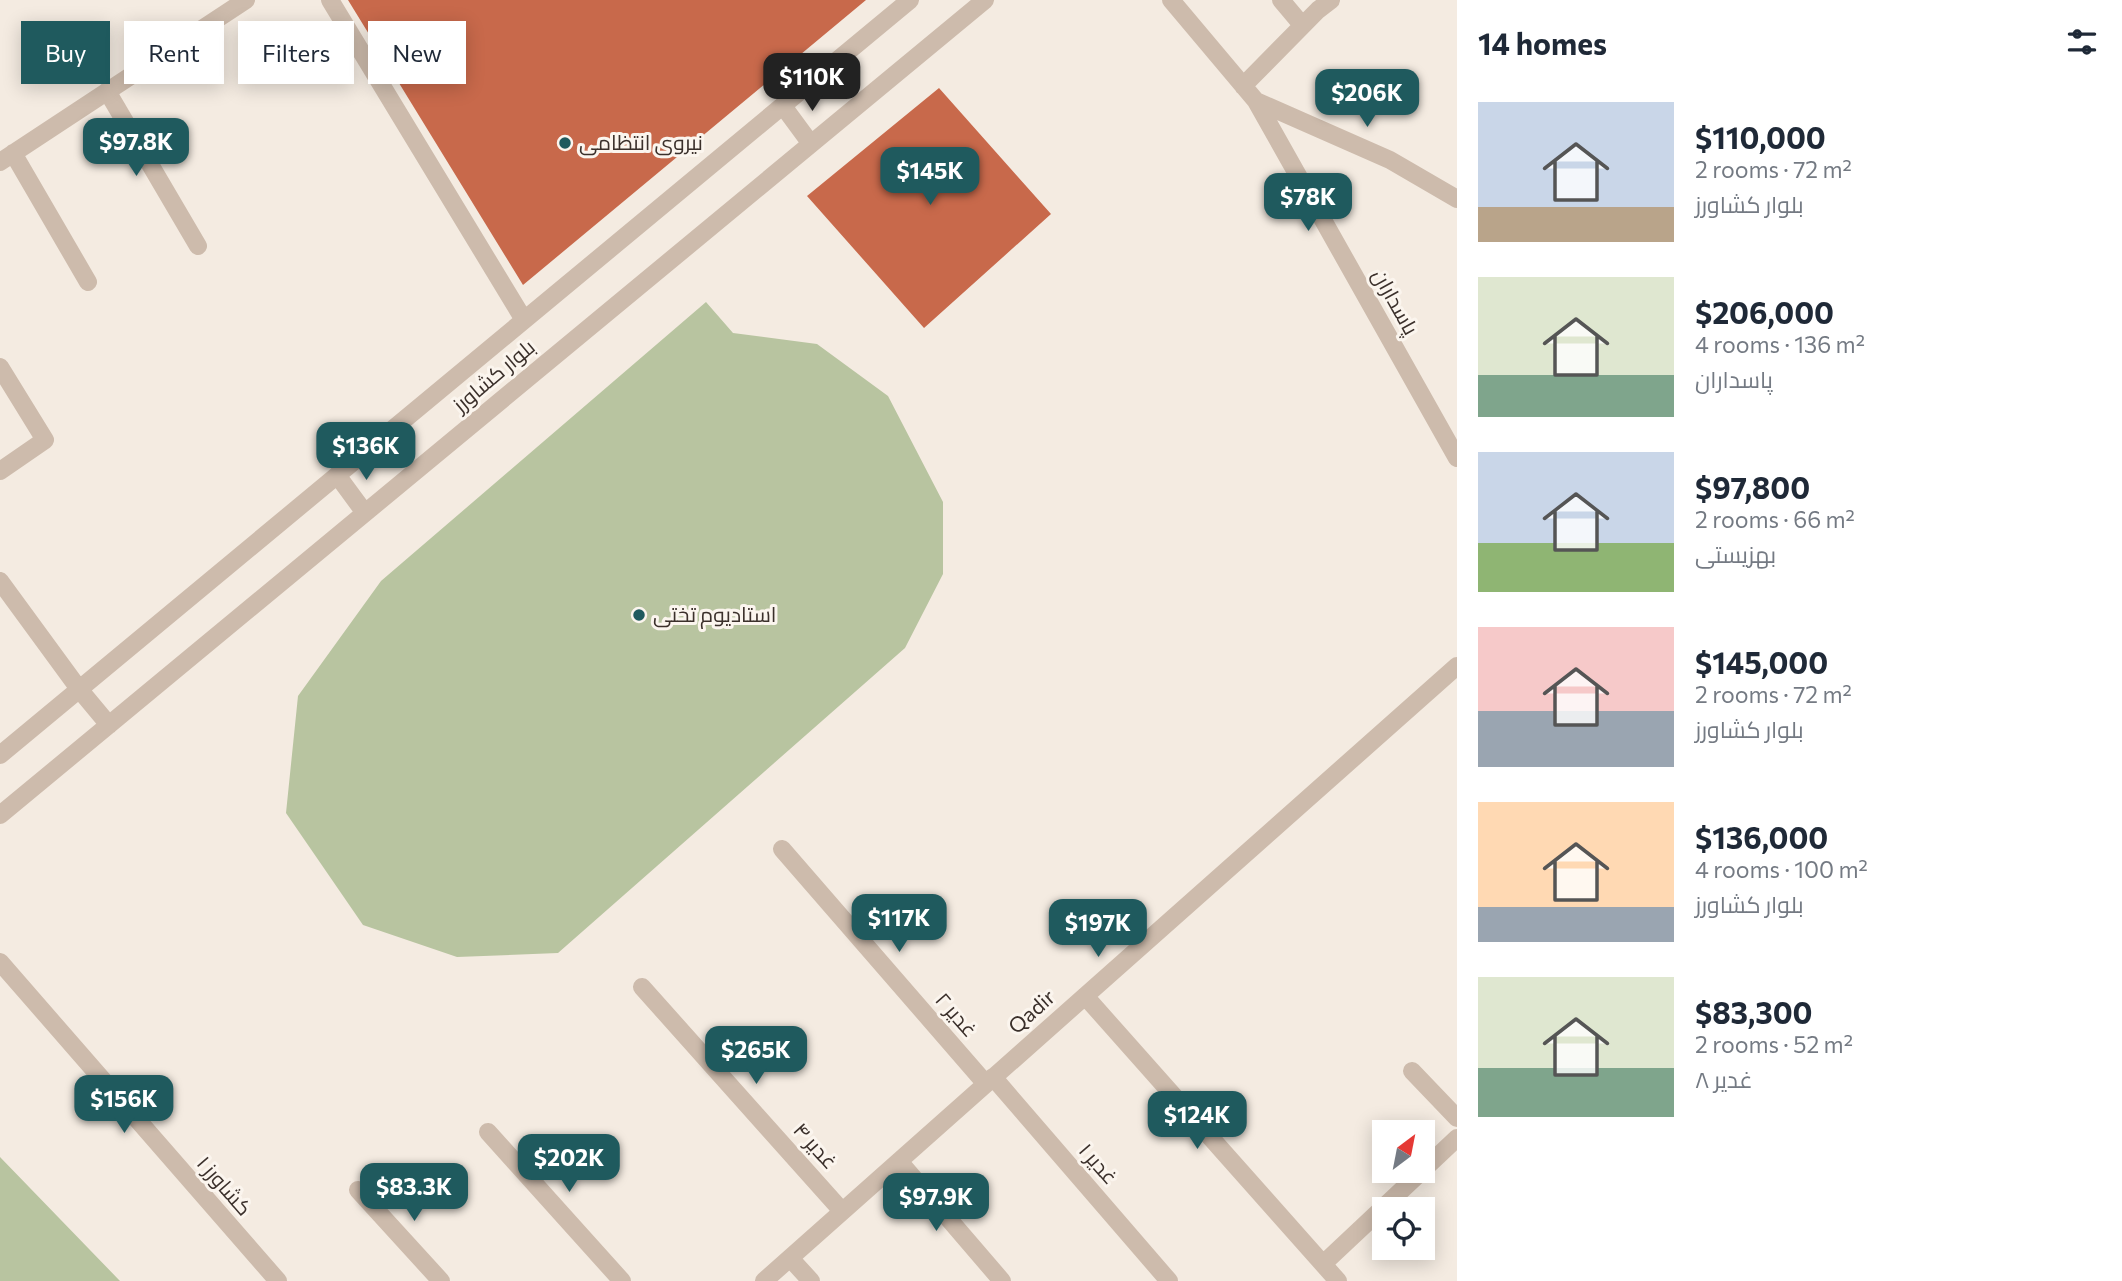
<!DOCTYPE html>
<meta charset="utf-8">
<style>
body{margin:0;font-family:Commissioner,Cairo,sans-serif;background:#f6f6f7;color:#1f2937;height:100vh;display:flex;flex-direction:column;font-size:26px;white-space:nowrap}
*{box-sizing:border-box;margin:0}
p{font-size:23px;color:#747a83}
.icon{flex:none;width:38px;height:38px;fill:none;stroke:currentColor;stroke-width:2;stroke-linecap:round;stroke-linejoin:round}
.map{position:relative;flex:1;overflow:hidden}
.panel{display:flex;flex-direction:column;background:#fff;width:665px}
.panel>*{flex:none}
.hud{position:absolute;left:21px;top:21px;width:665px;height:63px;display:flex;gap:14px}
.needle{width:46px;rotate:32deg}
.controls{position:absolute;left:1372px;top:1120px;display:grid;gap:14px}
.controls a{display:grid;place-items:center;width:63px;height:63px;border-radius:0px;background:#fff;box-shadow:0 4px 18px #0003;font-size:35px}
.price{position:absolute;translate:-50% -60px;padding:0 16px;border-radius:14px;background:#1f5a5e;color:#fff;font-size:23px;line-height:46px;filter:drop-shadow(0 2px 4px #0008)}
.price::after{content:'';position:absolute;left:50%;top:42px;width:21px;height:16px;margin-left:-10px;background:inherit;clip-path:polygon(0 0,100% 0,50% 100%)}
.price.active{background:#222;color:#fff}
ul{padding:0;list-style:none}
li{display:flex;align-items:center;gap:21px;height:175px;padding:0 21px}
li span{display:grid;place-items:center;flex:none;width:196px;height:140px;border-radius:0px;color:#555}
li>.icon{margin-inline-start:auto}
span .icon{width:84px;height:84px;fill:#fffc;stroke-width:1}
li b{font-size:30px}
h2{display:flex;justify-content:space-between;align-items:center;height:84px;padding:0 21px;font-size:30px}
.tag{padding:0 24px;border-radius:0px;background:#fff;box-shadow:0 4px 18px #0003;font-size:24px;line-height:63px}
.tag.active{background:#1f5a5e;color:#fff}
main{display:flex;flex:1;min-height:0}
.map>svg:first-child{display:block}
.green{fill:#b8c4a0}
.building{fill:#c8694b}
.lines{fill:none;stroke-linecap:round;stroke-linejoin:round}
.minor{stroke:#cdbbac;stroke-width:18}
.poi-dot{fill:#1f5a5e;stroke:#fbf5ee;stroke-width:2.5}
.labels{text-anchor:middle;stroke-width:6;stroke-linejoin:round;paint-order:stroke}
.poi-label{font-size:21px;fill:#3b302b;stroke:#fbf5ee;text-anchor:start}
.street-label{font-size:21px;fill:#3b302b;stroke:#fbf5ee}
</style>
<main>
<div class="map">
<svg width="1457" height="1281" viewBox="0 0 1457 1281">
<rect width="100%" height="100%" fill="#f4ebe1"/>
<!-- green -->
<path class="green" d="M706,302l27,31 84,11 71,52 55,106v72l-38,74 -347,305 -101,4 -94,-32 -77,-112 12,-117 83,-115z
M0,1157l120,124h-120z"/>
<!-- building -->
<path class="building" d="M348,0h518l-343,285z
M939,88l112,126 -127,114 -117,-132z"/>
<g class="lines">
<!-- minor -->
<path class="minor" d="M330,0l194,320
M1171,0l85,101 201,357
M1281,0l21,25
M1243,86l75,-76 13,-10
M107,91l91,155
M1256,101l134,59 67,39
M783,106l28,38
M13,153l75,129
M0,162l246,-162
M0,367l45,73 -45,31
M337,475l28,38
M0,581l79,108 30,36
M0,755l910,-755
M0,815l985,-815
M782,849l204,235
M0,962l278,319
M642,987l200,224
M1085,996l253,285
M1412,1071l45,47
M993,1077l176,204
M488,1132l134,149
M899,1161l103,120
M1423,1170l34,-32
M358,1190l83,91
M790,1258l21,23
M1323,1264l99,-93
M764,1281l693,-615"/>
</g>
<!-- markers -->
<g class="poi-dot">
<circle cx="565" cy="143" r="7"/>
<circle cx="639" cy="615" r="7"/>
</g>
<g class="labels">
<!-- poi labels -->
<g class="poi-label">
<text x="579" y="150">نیروی انتظامی</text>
<text x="653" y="622">استادیوم تختی</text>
</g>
<!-- street labels -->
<g class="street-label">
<text transform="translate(1395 302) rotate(61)" y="7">پاسداران</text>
<text transform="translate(494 376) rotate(-40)" y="7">بلوار کشاورز</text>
<text transform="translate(1032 1012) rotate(-42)" y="7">Qadir</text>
<text transform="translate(956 1015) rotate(49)" y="7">غدیر ۲</text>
<text transform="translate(815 1146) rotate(48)" y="7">غدیر ۴</text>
<text transform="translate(1098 1164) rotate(49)" y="7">غدیر ۱</text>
<text transform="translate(224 1186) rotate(49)" y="7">کشاورز ۱</text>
</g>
</g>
</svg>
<div class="controls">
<a><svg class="needle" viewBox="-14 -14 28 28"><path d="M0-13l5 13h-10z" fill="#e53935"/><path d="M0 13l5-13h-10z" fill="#747a83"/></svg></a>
<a><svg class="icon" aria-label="locate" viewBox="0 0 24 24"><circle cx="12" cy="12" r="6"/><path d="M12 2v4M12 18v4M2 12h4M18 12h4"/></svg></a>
</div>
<b class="price active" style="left:812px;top:113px">$110K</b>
<b class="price" style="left:1367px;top:129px">$206K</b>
<b class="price" style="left:136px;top:178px">$97.8K</b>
<b class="price" style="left:930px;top:207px">$145K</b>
<b class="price" style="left:1308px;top:233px">$78K</b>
<b class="price" style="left:366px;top:482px">$136K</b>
<b class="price" style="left:899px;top:954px">$117K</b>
<b class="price" style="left:1098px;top:959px">$197K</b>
<b class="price" style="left:756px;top:1086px">$265K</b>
<b class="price" style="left:124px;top:1135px">$156K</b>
<b class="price" style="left:1197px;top:1151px">$124K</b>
<b class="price" style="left:569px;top:1194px">$202K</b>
<b class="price" style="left:414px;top:1223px">$83.3K</b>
<b class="price" style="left:936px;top:1233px">$97.9K</b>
<div class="hud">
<a class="tag active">Buy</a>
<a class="tag">Rent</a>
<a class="tag">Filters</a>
<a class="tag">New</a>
</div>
</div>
<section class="panel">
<h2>14 homes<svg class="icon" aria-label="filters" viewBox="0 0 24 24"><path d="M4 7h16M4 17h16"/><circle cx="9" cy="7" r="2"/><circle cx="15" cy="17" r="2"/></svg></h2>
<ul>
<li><span style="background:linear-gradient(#c9d6e8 75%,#b9a48a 0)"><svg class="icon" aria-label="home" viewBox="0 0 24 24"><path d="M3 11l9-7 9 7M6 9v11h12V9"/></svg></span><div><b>$110,000</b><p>2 rooms · 72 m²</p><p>بلوار کشاورز</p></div></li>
<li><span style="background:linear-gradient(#dfe7d0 70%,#7fa58c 0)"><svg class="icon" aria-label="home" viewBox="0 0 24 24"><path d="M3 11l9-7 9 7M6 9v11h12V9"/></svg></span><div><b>$206,000</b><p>4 rooms · 136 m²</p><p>پاسداران</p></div></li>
<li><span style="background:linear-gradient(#c9d6e8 65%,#8fb573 0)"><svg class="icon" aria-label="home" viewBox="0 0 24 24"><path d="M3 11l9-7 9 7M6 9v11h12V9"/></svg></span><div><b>$97,800</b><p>2 rooms · 66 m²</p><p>بهزیستی</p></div></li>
<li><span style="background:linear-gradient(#f6c9c9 60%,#9aa5b1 0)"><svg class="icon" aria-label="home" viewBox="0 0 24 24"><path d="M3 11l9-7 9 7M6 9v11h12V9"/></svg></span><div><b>$145,000</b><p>2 rooms · 72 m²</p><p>بلوار کشاورز</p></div></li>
<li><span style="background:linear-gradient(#ffd9b3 75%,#9aa5b1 0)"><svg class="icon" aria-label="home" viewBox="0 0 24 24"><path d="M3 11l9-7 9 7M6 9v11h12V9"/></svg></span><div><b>$136,000</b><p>4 rooms · 100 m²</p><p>بلوار کشاورز</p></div></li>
<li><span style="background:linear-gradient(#dfe7d0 65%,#7fa58c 0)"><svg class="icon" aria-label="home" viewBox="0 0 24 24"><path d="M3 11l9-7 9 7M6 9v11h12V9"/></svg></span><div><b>$83,300</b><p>2 rooms · 52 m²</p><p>غدیر ۸</p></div></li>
</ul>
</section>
</main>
